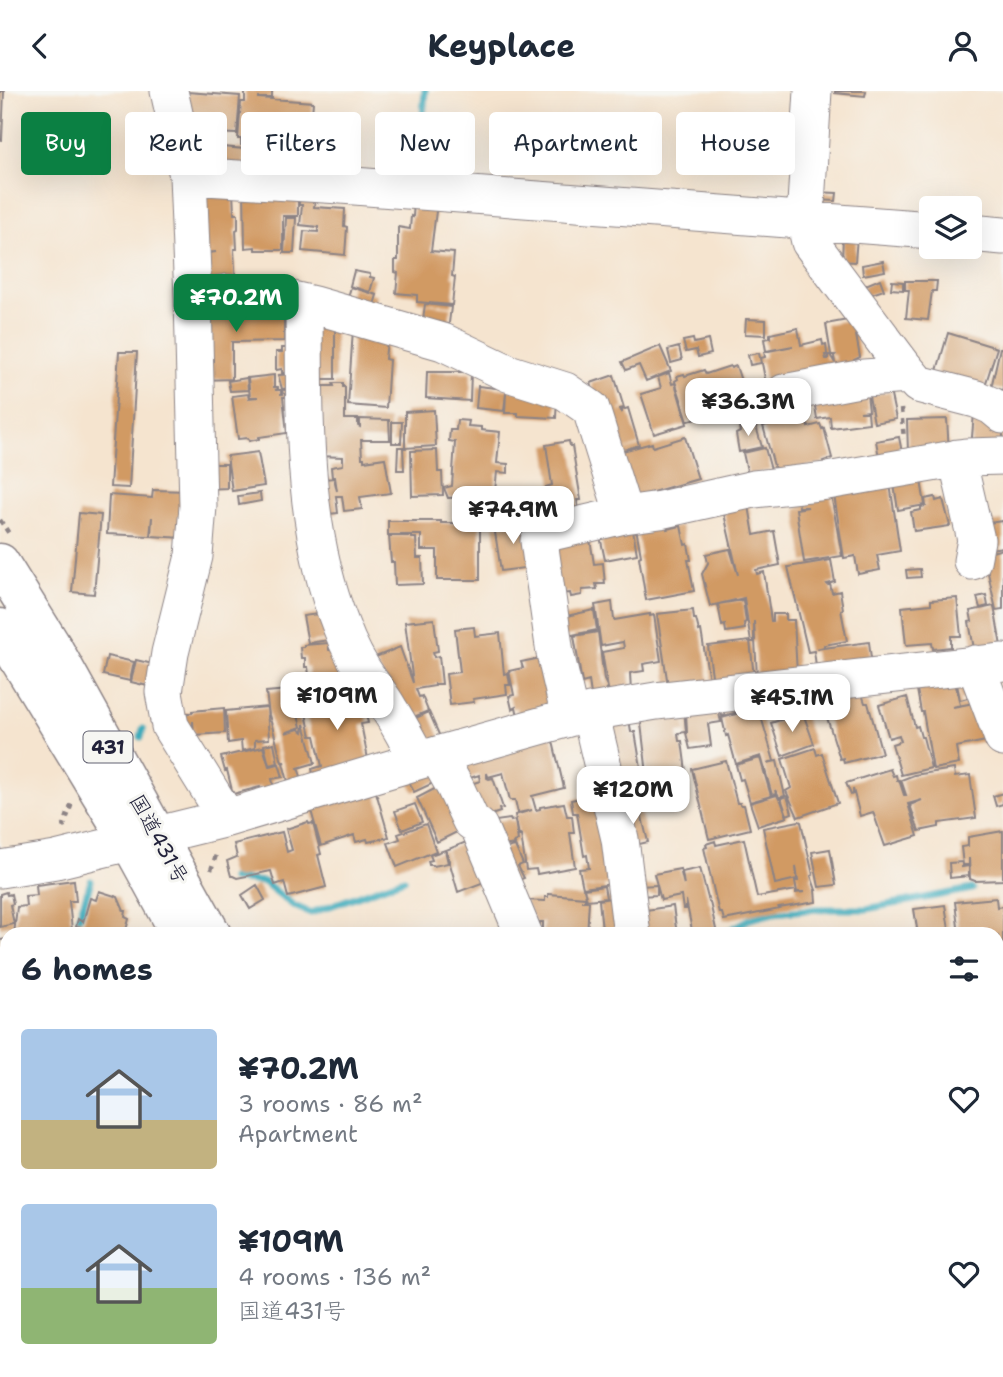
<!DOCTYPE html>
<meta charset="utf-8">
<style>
body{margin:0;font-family:"Shantell Sans","Klee One",sans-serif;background:#f2f2f3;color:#1f2937;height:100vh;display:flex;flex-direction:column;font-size:26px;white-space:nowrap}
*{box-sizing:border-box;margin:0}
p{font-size:23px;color:#747a83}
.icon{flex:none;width:38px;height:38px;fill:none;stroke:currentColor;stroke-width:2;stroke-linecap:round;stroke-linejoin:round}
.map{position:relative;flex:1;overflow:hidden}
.sheet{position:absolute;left:0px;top:836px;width:1004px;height:450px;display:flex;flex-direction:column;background:#fff;border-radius:21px 21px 0 0;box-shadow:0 7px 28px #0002}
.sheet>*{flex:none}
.top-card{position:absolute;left:21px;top:21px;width:962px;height:63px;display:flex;gap:14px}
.controls{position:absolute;left:919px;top:105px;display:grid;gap:14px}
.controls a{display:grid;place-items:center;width:63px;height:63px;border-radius:7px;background:#fff;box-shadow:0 7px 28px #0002;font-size:35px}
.price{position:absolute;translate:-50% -60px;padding:0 16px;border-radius:14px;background:#fff;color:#222;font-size:23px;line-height:46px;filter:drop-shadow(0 2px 4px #0008)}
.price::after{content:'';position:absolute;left:50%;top:42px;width:21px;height:16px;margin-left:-10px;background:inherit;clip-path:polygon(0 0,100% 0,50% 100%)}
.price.selected{background:#0b8043;color:#fff}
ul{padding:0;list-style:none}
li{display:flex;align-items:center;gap:21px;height:175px;padding:0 21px}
li span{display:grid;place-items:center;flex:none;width:196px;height:140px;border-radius:7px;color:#555}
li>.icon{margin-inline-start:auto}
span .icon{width:84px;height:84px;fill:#fffc;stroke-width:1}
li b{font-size:30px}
h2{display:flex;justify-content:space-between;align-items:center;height:84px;padding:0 21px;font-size:30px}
.tag{padding:0 24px;border-radius:7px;background:#fff;box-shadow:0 7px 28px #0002;font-size:24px;line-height:63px}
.tag.selected{background:#0b8043;color:#fff}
header{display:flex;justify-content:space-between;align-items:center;height:91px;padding:0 21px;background:#fff;font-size:32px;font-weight:700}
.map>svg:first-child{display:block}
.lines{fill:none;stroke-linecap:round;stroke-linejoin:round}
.stream{stroke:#3dabbb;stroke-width:7}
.building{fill:#d19a63}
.minor-casing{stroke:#8c8385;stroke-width:39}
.highway-casing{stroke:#8c8385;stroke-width:41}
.path{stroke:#8c8385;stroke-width:4.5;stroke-dasharray:5 5;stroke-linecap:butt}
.minor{stroke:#fff;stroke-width:37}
.highway{stroke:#fff;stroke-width:38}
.labels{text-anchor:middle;stroke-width:6;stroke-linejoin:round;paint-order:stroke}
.shield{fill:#f6f6f2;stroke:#626272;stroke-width:2}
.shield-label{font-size:19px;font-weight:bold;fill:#22223b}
.street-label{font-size:21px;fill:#22223b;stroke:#f6f6f2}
</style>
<header><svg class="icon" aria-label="back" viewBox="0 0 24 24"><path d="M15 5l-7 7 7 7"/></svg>Keyplace<svg class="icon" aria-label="person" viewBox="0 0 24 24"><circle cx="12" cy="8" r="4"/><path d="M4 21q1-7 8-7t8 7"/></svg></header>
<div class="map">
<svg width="1003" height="1286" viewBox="0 0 1003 1286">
<rect width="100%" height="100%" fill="#f6f6f2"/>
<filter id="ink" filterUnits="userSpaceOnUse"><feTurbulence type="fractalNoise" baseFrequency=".0143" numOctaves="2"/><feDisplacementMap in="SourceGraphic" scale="14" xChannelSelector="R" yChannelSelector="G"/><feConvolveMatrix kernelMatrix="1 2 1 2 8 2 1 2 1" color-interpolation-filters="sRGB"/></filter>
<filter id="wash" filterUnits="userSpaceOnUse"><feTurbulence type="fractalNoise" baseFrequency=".00686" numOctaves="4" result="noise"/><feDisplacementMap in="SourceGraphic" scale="28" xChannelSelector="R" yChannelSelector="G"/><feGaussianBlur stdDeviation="1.57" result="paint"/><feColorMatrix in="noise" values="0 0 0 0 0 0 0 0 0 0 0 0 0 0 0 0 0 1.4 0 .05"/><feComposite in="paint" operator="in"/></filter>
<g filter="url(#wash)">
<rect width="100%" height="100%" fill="#f5e4cf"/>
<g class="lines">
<!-- stream -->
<path class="stream" d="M418,90l7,-90
M141,646l2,-8
M232,788l32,3 30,24 17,7 93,-34
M79,826l12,-36
M721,844l29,-16 23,-6 44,-4h49l106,-20
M482,1279l4,7"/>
</g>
<g id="blocks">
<!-- building -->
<path class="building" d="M0,0h4l-2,49h-2z
M245,0h27v7h-14l55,4 -4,48 -34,-2v7l-22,-2v-7l-12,-1v-6h-3l3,-37h4z
M835,0h31l-1,5 -30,-3z
M187,1l53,4 -3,38 -48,-2z
M198,54l47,4 -1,22 -48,-5z
M244,97l54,6v22h-15v34h-28v-3l-10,1z
M233,100l1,23h4v15l-2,1 1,19h-3l2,38 -30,2 -5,-35 15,-2 -15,1v-57z
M300,100l16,3 -2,13 31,2 -1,17 3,1 -2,28 -43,-4 2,-20 14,1v-5l-18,-2 2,-20h-3z
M816,101l21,1 -1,8 -20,-1z
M414,109l23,3 -6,48 23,2 -2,23 3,1 -3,28 -35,-3v-7l-21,-2 2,-20 -3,-1v-12h3v-33l12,2 1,-13 2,1z
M286,127h10l-2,35h-10z
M843,145l14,1 -2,25 -13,-1z
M883,170l2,10 -22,4 -1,-10z
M354,180l16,3v3l4,1 -4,14 -20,-6z
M880,188l4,11 -18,6 -3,-10z
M892,190l11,1v8l-12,-1z
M905,190h32l-1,10h-4l-4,29 -22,-2 3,-28h-4z
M351,196l26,8 -6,20 -26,-8z
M425,213l26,3 -3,24 -26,-3z
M284,214v36l-52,1v37l-29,1v-74z
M308,225l27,13v50h-14v7h13l-1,-3h10v4h2v32h13v7l2,1v-8l29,1 1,20h-29l1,18h2v3l21,-3 6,35 -31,4 2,12 -18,2 -2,-15h-6l2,17 -21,2 -3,-35 20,-2 3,13 -2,-14h-3l-1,-10 12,-2v-8l-25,-1z
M746,228l20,1v15l-21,-1z
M853,228l7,38 -6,3 2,14 -90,10 -5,-26 4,-1 -1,-5 29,-6 -27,5 -2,-12 6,-1v-4l28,-6 3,17 21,-5 1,5 3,-1 1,11h-2l1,4h2v-4h2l5,8 -1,-7 1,-1h-4l-5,-31z
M353,238l35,3 -3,27 4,1 -3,48 -38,-3z
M948,242l49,15 -13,41 -48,-15z
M693,248l1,4 14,-3 3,14 -13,3 -2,-7 -10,2 -3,-11z
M660,255l11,25 -25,10 -7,-16 -13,5 -4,-8z
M679,256l3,13 -11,3 -3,-13z
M282,257h18l-1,24 -17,1v-4l-6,1v-18h6z
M1000,257h3v42l-12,-2z
M119,261h18l-8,136 -19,-1z
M759,262l2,10 -11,2 -2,-10z
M730,275l1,2 5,-2 9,27 -30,10 3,8 -30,10 -13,-40 3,-2 -1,-3 7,-2 1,2 19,-6 2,4z
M427,281h44l-1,29 -44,-3z
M669,282l3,11 3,-1 12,41 -33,10 -13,-40 20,-6 -3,-11z
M300,283v13l-18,2 -4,-14z
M274,284v12h4v2l-3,1h6v4h2l-1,-4 19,-1v7l-18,1 4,36 -28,4v2l-10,2 -1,-3 -10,1 -6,-43 16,-2 1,4 9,-1h-8l-2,-19z
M614,284l10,33 -4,1 2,4v-3l6,-2 11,37 -28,9 -20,-71z
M247,287l1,12 -18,1 -2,-10z
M478,295l79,9 -1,23 -38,-2v-3h-13l1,-20 -2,18 -28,-3z
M866,295l3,25 -9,1h8l1,11 -38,5 -1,-11 -13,2 -4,-25z
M890,300l6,28 -22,4 -5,-27z
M800,302l3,22 -33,6 -4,-21z
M434,319l2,36 -31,2v-36z
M974,322l29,12v26l-32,-2z
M805,324l3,12 12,-3 2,5 2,-1 8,30 -9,3 1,2 -48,10 -13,-47z
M947,328l2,33 -41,1 -1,-33z
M457,329l12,1 -1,5 13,1v3l19,2 -3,31 11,1v9l-11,-1 -3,28 -18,-2 -1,6 -12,-1v-6l-15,1 -4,-10 8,-2 3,-44 -6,-1 1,-11h6z
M392,331h10l-1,21h-9z
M755,332l7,24 -23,5 -3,-18 4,-2 -1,-6z
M685,346l13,42 -63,18 -16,-45 33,-9 1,4z
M899,346l5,26 -23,5 -5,-27z
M569,350l1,5h2l9,54h-4l3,17 -26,6 -8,-36 6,-2 -6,-40z
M398,356h5l1,23h-7z
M765,357l6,22 -23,5 -5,-22z
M437,359l1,22h4l1,23 -31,1 -1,-45z
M258,361l6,34 -32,5 -5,-35z
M206,373h21v24l-21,1z
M920,383l5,31 -27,5 -5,-32z
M890,393l10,67 -23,4 3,15 -22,4 -3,-18 -11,2 -10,-63h-3l11,61 -38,6 -8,-53 12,-2h-9l-2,-15z
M153,399l34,1 -3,47 -33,-2 1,-19 -2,19 -43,-2 2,-39 43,3z
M260,402l1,8 -22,4 -1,-9z
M935,406l1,4 7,-2 7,27 -36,5 -3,-19 10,-2v-3l5,-1 -1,-7z
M748,409l6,35 20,-4 6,34 -24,5 1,4 7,-2 7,49h2v-7h13v6h8l3,54 -40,3 -3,-56v21h-3l-7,-44 -34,8 -8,-32 6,-11 -2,-9 24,-5 8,26 -16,-70z
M544,417l2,15 -19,5 -3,-16z
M79,422l22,2 -7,79 -22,-2z
M388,430h53v2h39v57h-43v-30h-16v-15h-33z
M525,430l7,46 -31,4 -7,-45z
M1003,430v26l-19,3 -4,-26z
M666,432l1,6 14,-3 4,19 3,-1 3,16h-3l6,31 -48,9 -7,-43 2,-1 -5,-28z
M633,439l4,24 -32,6 -5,-24z
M389,445h22v2h5l1,20h5l1,26 -28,1 -1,-23h-3z
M590,448l4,25 9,-1 2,21h-9l1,5 -15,1v5l-11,2 -1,-4 -12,1 -6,-50z
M1003,458v60l-7,1 -12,-56z
M831,469l4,22 -8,2 1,1 2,-1 2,9 8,-2 3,18 -2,1 6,31 -23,4v2l-8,2 53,-7 3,24 -55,7 -3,-22 -6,1 -20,-85z
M920,478l1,8 -14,1 -1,-8z
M986,504l2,11 -8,2 -3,-11z
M957,507l4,38h-10v11l-18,2 -1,-6 -26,2 -4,-38 29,-3v-4z
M743,509l3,22 -2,1 1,6 -19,3 -1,-7 -3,1 -4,-22z
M612,511l2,18 36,-6v2l4,-1 7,46 -18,3 1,7 -14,2 1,18 -39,10 -3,-20 -7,2 -8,-47 24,-4 6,48 4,8 -3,1h3l-6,-37 22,-4 -1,-6 -22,4 -6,-41z
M994,515l8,46 -27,2 -6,-32 3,-1 -2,-10z
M594,519l3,20 -35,7 -5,-19z
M693,519l1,9h2l3,12 2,-1 9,56 -41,6 -12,-78z
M332,521l5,27 -29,4 -5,-27z
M434,528l4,32 -5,1 1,5 5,-1 3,28h-7v2l-19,3 3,8 3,-1 6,15 -21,9 -34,-62 27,-11 13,36 -8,-61z
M474,536l1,9 25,-3 4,41 4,-1 2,12h-4l1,9 -34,5 1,3 -24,3 -4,-31 14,-2 -5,-43z
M750,550l4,36 -41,6 -5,-37z
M329,552v7l17,3 1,28 -37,2 -2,-16h-3v-9h-4l-1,-11h4v-2z
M107,565l27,6 -4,19 -27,-6z
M546,566l11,49 -39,10 -2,-9 -4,2 -3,-13 5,-1 -5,-24 14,-3 -2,-6z
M136,569l21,5 -5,22 -21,-5z
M954,586l6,28 -7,2 21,-4 12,38 -30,6 3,17 -26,5 -10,-57h-2l-5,-28z
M964,586l4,21 -8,2 -4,-21z
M352,598l4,15 7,-1 5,20 -7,1 8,40 -54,18 -3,-13 10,-3 -7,-30h-4l-8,-36 2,-1 -2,-7h10l1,6z
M288,599v2l5,-1v15l-7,1h10l5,20 -16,6 14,-4 4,3 1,-8 11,39 -17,5 5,14 -14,3 -6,-22 2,-1h-3l-13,-47 -3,-23z
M819,601l43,2 3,9h3l14,50 -38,10 -1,-5 -3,1z
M907,606l8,30 3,-1 3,11h2l8,31 -30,7 -9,-31 9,-3 -2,-6 -10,3 -10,-33z
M756,609l1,12 -14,2 1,4 16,-5 14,48 -7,2 10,-2 8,35 -4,1h-2l-4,-7 1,4 -4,1 -11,-39 -25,8 -8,-29 -2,1 -4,-18 28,-8 -6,1 -2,-5 1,5 -21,5 -3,-11z
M717,614l4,17 -13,2 3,22 -21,3 -4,-16h1l-1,-23z
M267,616l2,32 -14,1v8l-13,3 -1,-10 -13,2 -2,-32z
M224,617l1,25 -31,2 -1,-14v12l-14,-20h13v-2z
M684,619l2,22 -8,1 1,8h3l5,38 -22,3 1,5 11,-2 2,20 -28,3 -11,-93z
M429,621l12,27 -20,9 -12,-27z
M802,622l1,3h1l10,28 -32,12 -11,-33z
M629,627l2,14h4l8,47 -27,4 -14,-60z
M551,642l13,55 -32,8 4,14 4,-1v-2l24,-4 3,13h5l2,17h-4l5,34 -38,7 -1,-5 -10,1 -5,-35 -2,1 -4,-21 17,-5 -14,3 -3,-13h-5l-7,-27 -15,4 -1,-4v5l2,1 4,-1 10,30 -4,1 1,3 -22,7 -17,-32 19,-6 -1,-6 -12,4 -6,-24z
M274,652l4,20 -9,2 -5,-20z
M263,656l6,19 10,-2 4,13 -11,2 3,13 -13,2 -2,-7 -27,7 -6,-24 -2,1 -4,-14z
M815,657l2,7 5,-2 16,50 -40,14 -12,-26 5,-3 -9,-29z
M760,667l11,38 -21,6 -7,-23 -3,1 -4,-15z
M726,670l11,42h3l1,2h3l6,24 -41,10 -17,-70z
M436,675l6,13 -28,13 -9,-17z
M890,678l3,7 3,-1 1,5h2l5,15h2l-5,-15 13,-5 40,-6 1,8 15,-2 6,43 -37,5v4l-20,4 -9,-26 12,-5 -14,4 10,32 -33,10 -12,-34 -13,4 -7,-27v5l-2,1 -5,-12z
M646,689l3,20 -16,3 -4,-20z
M444,693l21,44 -28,14 -20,-44z
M376,701l13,45 -21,5 -1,-3 -11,3 -2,-7 -33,11 -11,-39z
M1003,702v11l-7,2 -3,-10z
M598,703l21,89 -36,5 -4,-19 10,-1 -2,-13 -3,1 -7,-43h-4l-2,-13z
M777,704l2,4 1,-1 7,19 -29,9 -8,-23z
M787,705l5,17 -5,2 -6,-17z
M415,713l7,18 -20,8 -7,-19z
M639,714l9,37 -22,5 -7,-38z
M510,728l1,2 4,-1 3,21 -4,1 1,2 -23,4 -4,-26z
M799,730l2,1 12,53 -2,1 5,14h-1l1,12 -37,6 1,1 -56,11 -2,-7h-3l-15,-65 3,-1 -1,-3 9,-3 1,4 28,-6 13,58 39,-7v3l9,-1h-8l-2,-11h3l-2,-15 1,13 -22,5 -12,-56z
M308,731l1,2 4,-1 8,31 -3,1 8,32 -38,10 -4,-15 -9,3 -4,-14 -34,7 -4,-2h-2l-4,-15 10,-4 -3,-13 48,-12 5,20 5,-2 -6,-21z
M426,733l10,27 -39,16 -9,-24 12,-4 -2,-5z
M1003,740v49l-28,1 -5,-2 -1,-21v7h-6l-2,-18 7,-1v-9z
M479,746l16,41 -37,14 -12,-42z
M515,755l8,18 -5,2 6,12 -18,7 -13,-34z
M830,758l6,36 -17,2 -7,-35z
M445,759l3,13 -14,3 -1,-1h-4l-1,-4 4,-1 -2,-5z
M962,771v5l7,-1v10l-19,2 -1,-15z
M700,777l9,34h1l7,32 -24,1 -7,-35v9h-3l-2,-13 -20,4 -7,-26 26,-5 4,16 -2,-13z
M74,789l2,21h-7l3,29 -39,5h-19l3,-28 9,-1 -1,-10 12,-1 -1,-10z
M257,794l8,15 -15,9 -8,-14z
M657,794v10l-18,1 -1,-10z
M604,795l2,12 -19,2 -3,-11z
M99,800l19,6 6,14h2l-1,6 4,2 -3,11 2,1 -1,4h-48l2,-7 -5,-1 2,-8 5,3 7,-24 6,2z
M6,801l1,3 4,-1 2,10 -3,1 4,19 -14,3v-33z
M548,803l37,3v4h-4h8l-2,34h-44v-13h-3v10l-16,-32 21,1v-4h3z
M622,805l4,39h-29l-1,-5h6l-3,-30z
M996,807l1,9 6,-1v48l-5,1v-20h-39l-4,-33z
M945,814l5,30h-32l-4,-26z
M673,815l4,29h-34l-4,-24z
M7,848v59h-7v-58z
M0,998h7v23h-7z
M998,1000l5,1v38l-5,-1z
M998,1043l5,1v42l-5,-1z"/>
</g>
</g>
<g filter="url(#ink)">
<use href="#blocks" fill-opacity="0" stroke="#8c8385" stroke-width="2"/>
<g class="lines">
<defs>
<path id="minor" d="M169,0l19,85 5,122 5,208 -4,50 -24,97 -6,39 6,34 57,92
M813,0l-8,129 5,22 93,124 15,18 58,15 16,7 11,9
M188,85l153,9 590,45
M970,142l33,3
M193,207l34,-5 48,3 39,9 129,37 65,31 57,18 26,18 33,106 36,-5 94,-21 73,-8 139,-24 37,-1
M304,212c1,107 -4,221 37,323 7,19 18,40 30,57 6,8 13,17 18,26 11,17 20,34 29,51
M784,302l80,-15 46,-3
M957,367l19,82 -4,21
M975,573l28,74
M590,621l30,127 12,96
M570,626l-15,-64 -16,-112 8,-8 77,-18
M437,664l18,32 16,34 8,6 45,108
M0,778l56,-9 171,-42 217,-65 146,-41 66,-11 347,-39
M998,956l5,3
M998,1276l5,-83
M613,1286l1,-7"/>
<path id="highway" d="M0,472l53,85 159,287
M0,537l130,214 51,93
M420,1279l4,7
M450,1279l3,7"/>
</defs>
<!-- minor casing -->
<use href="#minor" class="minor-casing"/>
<!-- highway casing -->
<use href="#highway" class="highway-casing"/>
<!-- path -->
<path class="path" d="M901,318l3,30
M0,429l10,15
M63,737l9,-25
M211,779l6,-18
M998,1130l5,1
M220,1286v-7
M244,1286v-7"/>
<!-- minor -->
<use href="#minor" class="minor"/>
<!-- highway -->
<use href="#highway" class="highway"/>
</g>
</g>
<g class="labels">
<!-- shield labels -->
<rect class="shield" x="83.5" y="640.5" width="49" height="31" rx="5"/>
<g class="shield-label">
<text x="108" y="663">431</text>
</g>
<!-- street labels -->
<g class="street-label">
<text transform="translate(159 748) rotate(61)" y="7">国道431号</text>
</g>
</g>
</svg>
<div class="controls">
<a><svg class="icon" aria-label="layers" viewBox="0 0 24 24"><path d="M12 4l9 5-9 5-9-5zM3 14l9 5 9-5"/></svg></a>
</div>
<b class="price selected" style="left:236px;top:243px">¥70.2M</b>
<b class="price" style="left:748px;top:347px">¥36.3M</b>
<b class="price" style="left:513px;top:455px">¥74.9M</b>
<b class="price" style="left:337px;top:641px">¥109M</b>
<b class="price" style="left:792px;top:643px">¥45.1M</b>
<b class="price" style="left:633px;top:735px">¥120M</b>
<div class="top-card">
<a class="tag selected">Buy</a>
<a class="tag">Rent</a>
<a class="tag">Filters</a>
<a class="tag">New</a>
<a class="tag">Apartment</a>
<a class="tag">House</a>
</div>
<section class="sheet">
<h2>6 homes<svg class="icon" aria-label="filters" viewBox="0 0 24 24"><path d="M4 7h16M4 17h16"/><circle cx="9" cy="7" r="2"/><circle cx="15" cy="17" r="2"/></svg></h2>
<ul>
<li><span style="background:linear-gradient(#a9c7e8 65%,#c2b280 0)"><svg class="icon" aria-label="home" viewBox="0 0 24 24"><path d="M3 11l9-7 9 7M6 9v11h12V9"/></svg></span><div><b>¥70.2M</b><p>3 rooms · 86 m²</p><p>Apartment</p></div><svg class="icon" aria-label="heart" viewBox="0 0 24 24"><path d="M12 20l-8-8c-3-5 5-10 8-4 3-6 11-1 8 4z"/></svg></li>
<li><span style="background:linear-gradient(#a9c7e8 60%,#8fb573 0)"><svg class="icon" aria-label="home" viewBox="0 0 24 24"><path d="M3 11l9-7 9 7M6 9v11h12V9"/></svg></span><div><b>¥109M</b><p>4 rooms · 136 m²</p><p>国道431号</p></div><svg class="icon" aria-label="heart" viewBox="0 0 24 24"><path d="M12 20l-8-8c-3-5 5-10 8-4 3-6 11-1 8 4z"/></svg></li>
</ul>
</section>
</div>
